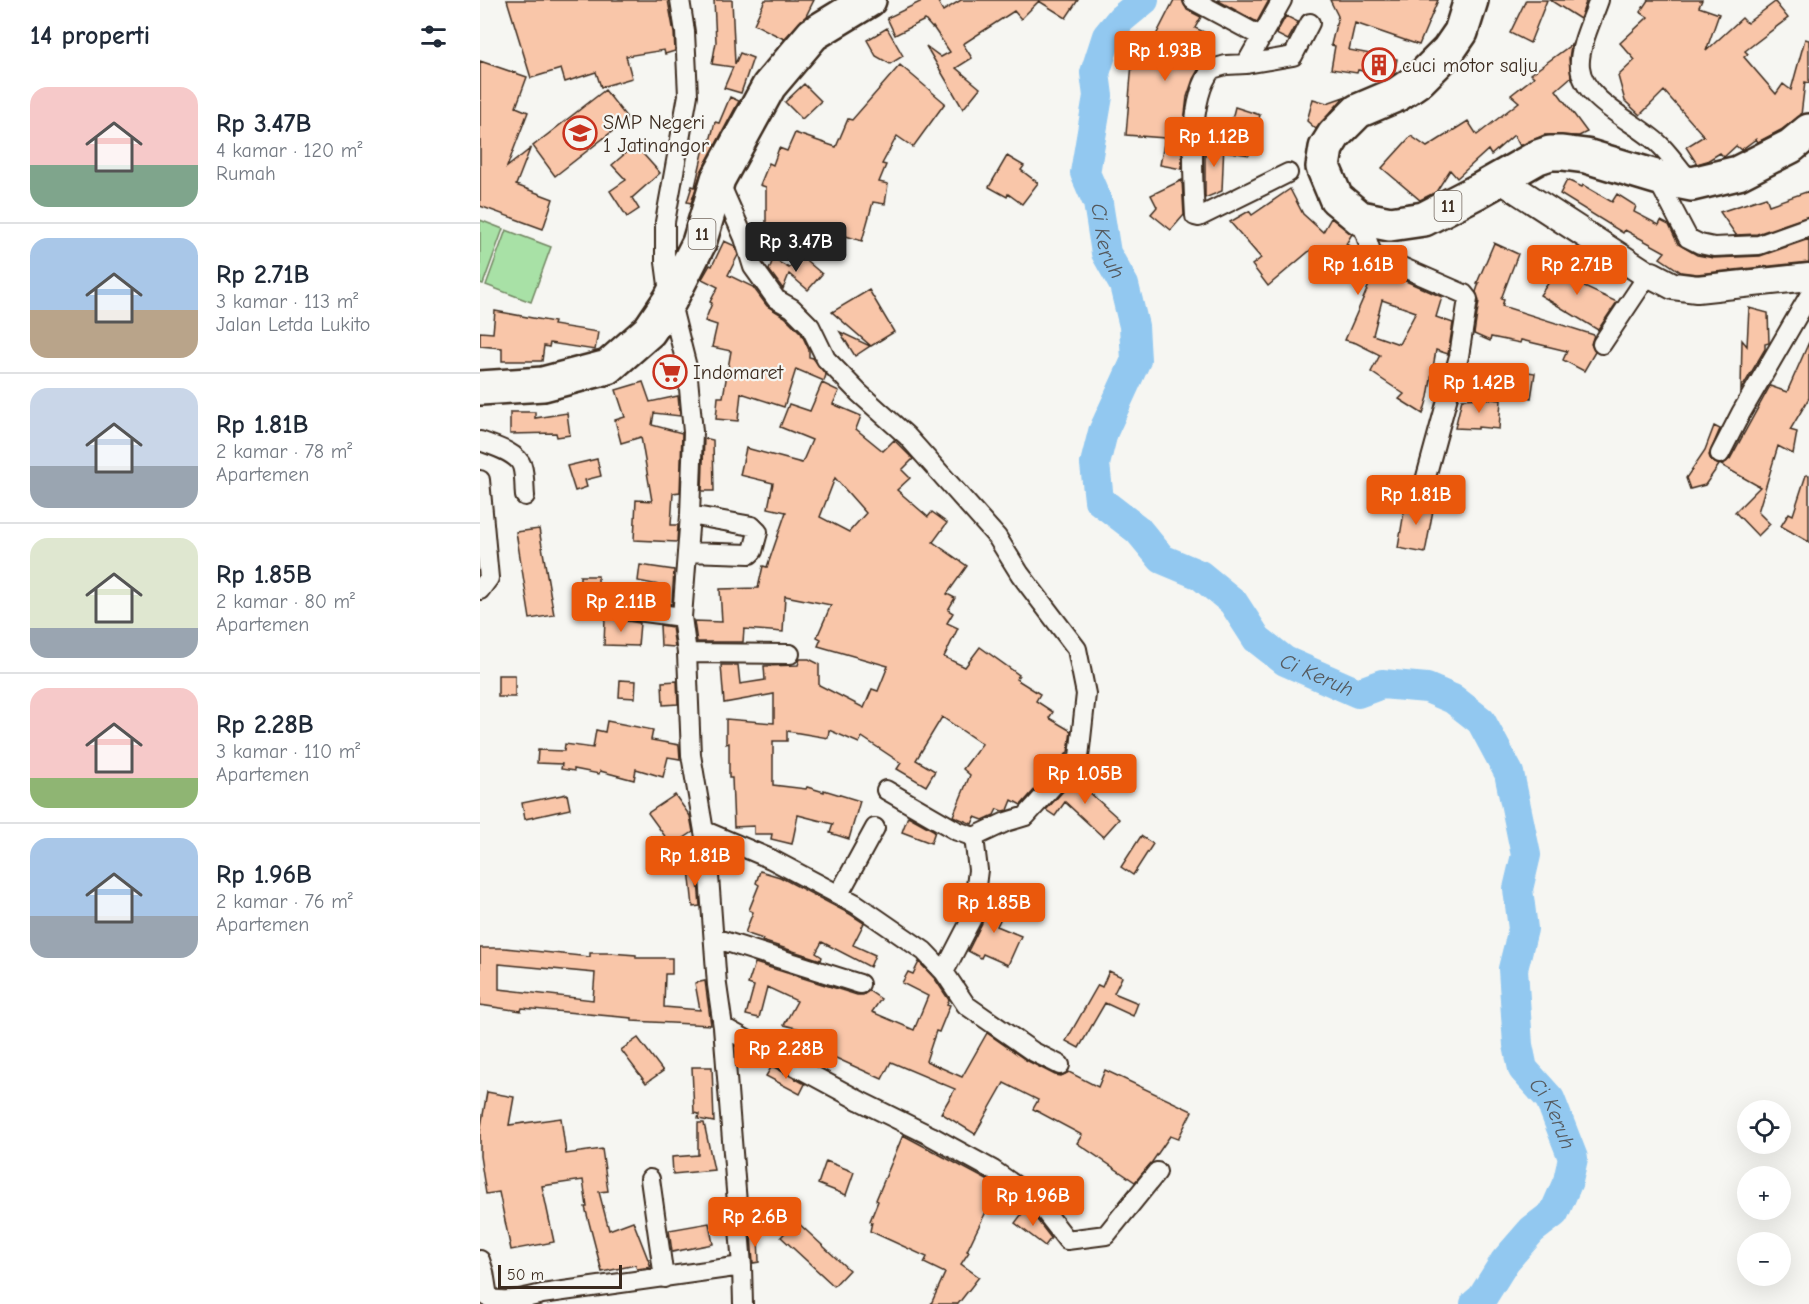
<!DOCTYPE html>
<html lang="id">
<meta charset="utf-8">
<style>
body{margin:0;font-family:"Comic Neue",sans-serif;background:#f2f2f3;color:#1f2937;height:100vh;display:flex;flex-direction:column;font-size:22px;white-space:nowrap}
*{box-sizing:border-box;margin:0}
p{font-size:20px;color:#747a83}
.icon{flex:none;width:33px;height:33px;fill:none;stroke:currentColor;stroke-width:2;stroke-linecap:round;stroke-linejoin:round}
.map{position:relative;flex:1;overflow:hidden}
.drawer{display:flex;flex-direction:column;background:#fff;width:480px}
.drawer>*{flex:none}
.controls{position:absolute;left:1257px;top:1100px;display:grid;gap:12px}
.controls a{display:grid;place-items:center;width:54px;height:54px;border-radius:50%;background:#fff;box-shadow:0 6px 24px #0002;font-size:30px}
.scale{position:absolute;left:18px;bottom:15px;width:124px;box-sizing:border-box;padding-left:6px;border:3px solid #3b2a1e;border-top:0;font-size:16px;line-height:21px;white-space:nowrap;color:#3b2a1e;-webkit-text-stroke:4px #f6f6f2;paint-order:stroke}
.price{position:absolute;translate:-50% -51px;padding:0 14px;border-radius:6px;background:#ea580c;color:#fff;font-size:20px;line-height:39px;filter:drop-shadow(0 2px 3px #0008)}
.price::after{content:'';position:absolute;left:50%;top:36px;width:18px;height:14px;margin-left:-9px;background:inherit;clip-path:polygon(0 0,100% 0,50% 100%)}
.price.current{background:#222;color:#fff}
ul{padding:0;list-style:none}
li{display:flex;align-items:center;gap:18px;height:150px;padding:0 30px}
li+li{border-top:2px solid #e0e1e3}
li span{display:grid;place-items:center;flex:none;width:168px;height:120px;border-radius:18px;color:#555}
li>.icon{margin-inline-start:auto}
span .icon{width:72px;height:72px;fill:#fffc;stroke-width:1}
li b{font-size:26px}
h2{display:flex;justify-content:space-between;align-items:center;height:72px;padding:0 30px;font-size:26px}
main{display:flex;flex:1;min-height:0}
.map>svg:first-child{display:block}
.green{fill:#a8e1a6;stroke:#728662;stroke-width:1.5}
.lines{fill:none;stroke-linecap:round;stroke-linejoin:round}
.river{stroke:#92c8f0;stroke-width:30}
.building{fill:#f9c6a9;stroke:#3b2a1e;stroke-width:1.5;fill-rule:evenodd}
.street-casing{stroke:#3b2a1e;stroke-width:22}
.secondary-casing{stroke:#3b2a1e;stroke-width:30}
.highway-casing{stroke:#3b2a1e;stroke-width:38}
.street{stroke:#f6f6f2;stroke-width:18}
.secondary{stroke:#f6f6f2;stroke-width:26}
.highway{stroke:#f6f6f2;stroke-width:33}
.labels{text-anchor:middle;stroke-width:4.5;stroke-linejoin:round;paint-order:stroke}
.shield{fill:#f6f6f2;stroke:#73675e;stroke-width:1.5}
.shield-label{font-size:18px;font-weight:bold;fill:#3b2a1e}
.poi-label{font-size:20px;fill:#3b2a1e;stroke:#f6f6f2;text-anchor:start}
.water-label{font-size:21px;font-style:italic;fill:#55595d;stroke:#f6f6f2}
</style>
<main>
<section class="drawer">
<h2>14 properti<svg class="icon" aria-label="filters" viewBox="0 0 24 24"><path d="M4 7h16M4 17h16"/><circle cx="9" cy="7" r="2"/><circle cx="15" cy="17" r="2"/></svg></h2>
<ul>
<li><span style="background:linear-gradient(#f6c9c9 65%,#7fa58c 0)"><svg class="icon" aria-label="home" viewBox="0 0 24 24"><path d="M3 11l9-7 9 7M6 9v11h12V9"/></svg></span><div><b>Rp 3.47B</b><p>4 kamar · 120 m²</p><p>Rumah</p></div></li>
<li><span style="background:linear-gradient(#a9c7e8 60%,#b9a48a 0)"><svg class="icon" aria-label="home" viewBox="0 0 24 24"><path d="M3 11l9-7 9 7M6 9v11h12V9"/></svg></span><div><b>Rp 2.71B</b><p>3 kamar · 113 m²</p><p>Jalan Letda Lukito</p></div></li>
<li><span style="background:linear-gradient(#c9d6e8 65%,#9aa5b1 0)"><svg class="icon" aria-label="home" viewBox="0 0 24 24"><path d="M3 11l9-7 9 7M6 9v11h12V9"/></svg></span><div><b>Rp 1.81B</b><p>2 kamar · 78 m²</p><p>Apartemen</p></div></li>
<li><span style="background:linear-gradient(#dfe7d0 75%,#9aa5b1 0)"><svg class="icon" aria-label="home" viewBox="0 0 24 24"><path d="M3 11l9-7 9 7M6 9v11h12V9"/></svg></span><div><b>Rp 1.85B</b><p>2 kamar · 80 m²</p><p>Apartemen</p></div></li>
<li><span style="background:linear-gradient(#f6c9c9 75%,#8fb573 0)"><svg class="icon" aria-label="home" viewBox="0 0 24 24"><path d="M3 11l9-7 9 7M6 9v11h12V9"/></svg></span><div><b>Rp 2.28B</b><p>3 kamar · 110 m²</p><p>Apartemen</p></div></li>
<li><span style="background:linear-gradient(#a9c7e8 65%,#9aa5b1 0)"><svg class="icon" aria-label="home" viewBox="0 0 24 24"><path d="M3 11l9-7 9 7M6 9v11h12V9"/></svg></span><div><b>Rp 1.96B</b><p>2 kamar · 76 m²</p><p>Apartemen</p></div></li>
</ul>
</section>
<div class="map">
<svg width="1329" height="1304" viewBox="0 0 1329 1304">
<rect width="100%" height="100%" fill="#f6f6f2"/>
<filter id="ink" filterUnits="userSpaceOnUse"><feTurbulence type="fractalNoise" baseFrequency=".0167" numOctaves="2"/><feDisplacementMap in="SourceGraphic" scale="12" xChannelSelector="R" yChannelSelector="G"/><feConvolveMatrix kernelMatrix="1 2 1 2 8 2 1 2 1" color-interpolation-filters="sRGB"/></filter>
<g filter="url(#ink)">
<!-- green -->
<path class="green" d="M0,220l23,9 -20,55 -3,-1z
M26,230l45,17 -20,55 -45,-17z"/>
<g class="lines">
<!-- river -->
<path class="river" id="s1" d="M664,0l-23,19 -14,17 -12,37 3,23 -13,77 13,30 8,50 18,32 10,41 2,34 -33,72 -8,32 4,36 39,30 24,29 38,16 33,27 24,37 28,22 73,32 24,-9 45,4 26,11 28,22 28,52 17,82 -8,34 5,40 -10,40 5,76 5,24 27,30 23,59 -5,23 -14,32 -22,17 -27,31 -23,37 -7,6"/>
</g>
<!-- building -->
<path class="building" d="M27,0h161l6,33 1,18 -10,3 -1,-4 -38,6 6,22 -31,9 -5,-15 -31,10 -4,-13 -30,9z
M234,0h18l3,64 5,-11 13,5 -12,35 -17,-5 9,-21 -21,-3 4,-22z
M285,0h49l-8,16 -22,23 -30,-15z
M444,0h13l6,11 18,-11h117l-12,18 -27,-17 -18,18 -7,-8 -51,33 9,14 -16,10 24,20 -17,21 -37,-63 15,11 9,-5 -17,-25 -1,1 -7,-8 -30,15 -8,-17z
M694,0h8l5,10 14,7 -6,11 9,4 -13,26 11,5 -9,16 -6,18 -5,42v30l-22,-4 5,-27 -39,-3 6,-72 11,-27 10,5z
M737,0h52l-12,22z
M850,0h108l-19,45 -64,-22 -6,27 48,9 -3,15 -4,3 -32,-7 -1,3 -26,-4 4,-23 -4,-1 7,-29z
M1046,0h21l-17,43 -20,-10z
M1070,0h33l3,2 -6,17z
M1168,0h54l-3,7 20,7 -13,37 36,-33 5,5 28,-21 13,16 -43,33 3,3 -4,3 32,37 7,-10 8,6 14,-51 4,1v43l-4,-1 -4,33 -20,15 -23,12 -2,-3 -15,11 -5,-4 -12,11 -4,-4 -13,8 -10,3 -11,-17 18,-11 -40,-45 -24,24 -15,-14 -7,-25 17,-16 -15,-17 28,-26 -8,-5z
M806,16l12,6 -10,18 -12,-6z
M407,28l16,28 -13,8 -14,-8 -9,-16z
M1091,45l-2,14 2,18 -15,13 31,42 -8,4 -35,-1 -24,11 -6,-11 -23,20 -3,-5 -31,28 -7,-8 -14,22 -16,8 -38,-32 29,-32 16,11 41,-26 9,14 42,-33 -8,-7 23,-18 -3,-3z
M0,61l47,16 -11,30 12,5 -21,55 23,-18 -14,36 37,14 -10,30 -63,-23z
M420,65l45,38 -32,44 -16,-11 -15,28 4,1 -7,17 9,2 -3,20 -12,-2 -11,39 -29,-9 -67,1v-46l-6,-2 9,-22 4,2 6,-17 8,3 8,-18 41,14 12,-28 4,1z
M324,84l17,17 -19,18 -17,-17z
M125,90l23,29 -73,57 -22,-30z
M250,97l9,4 -37,69 -11,33 -4,-1 5,-16 3,1 10,-43 4,1 6,-23 4,1z
M864,97l-28,32 -9,-8 6,-22 14,4z
M755,107l25,8 -11,40 -25,-4z
M744,142l-2,49 -17,7v-55z
M155,145l25,28 -28,25 7,11 -12,8 -17,-26 16,-11 -14,-15z
M527,156l17,10 -3,4 17,13 -16,21 -14,-10 -1,3 -18,-10z
M702,180l2,35 -13,15 -20,-16 6,-7 -6,-12z
M1087,180l15,7 1,-2 29,17 5,-8 19,12 -2,6 25,13 2,-4 8,4 9,19 19,11 17,3 46,-2 49,-17v23l-112,12 -16,-2 -21,-14 5,-6 -40,-22 -2,3 -63,-39z
M810,189l13,25 20,18 8,-14 21,16 -6,10 14,9 3,8 4,3 75,33 -6,20 17,6 -5,31 -12,-4 -8,47 -5,17 -24,-15 5,-5 -33,-22 9,-17 -24,-12 -11,-3 27,-62 -59,-30 -45,38 -16,-21 9,-7 -31,-36 19,-11 3,4zM902,300l34,12 -17,32 -26,-9z
M1329,191v25l-52,18 -21,1 -16,-23 46,-15 3,8z
M244,241l11,5 3,9 -10,20 25,12 14,19 18,11 16,16 8,17v7l4,1 13,17 -2,6 -28,-12 -12,38 -43,-14 -3,28 -22,-2 2,-22h5l8,-46 -19,-4 5,-22 -12,-4 7,-18 -2,-1 8,-15 -16,-8 8,-14 2,1z
M1014,243l24,11 -17,45 3,1 -2,6 92,29 -3,9 4,8 -11,19 -21,-11 4,-9 -46,-11 -1,3 -29,-6 -1,4 -16,-7 5,-33 -3,-9 3,-9h-2z
M320,255l22,19 -14,16 -19,-16 -6,15 -14,-19 4,-11 16,9z
M1085,259l22,13 -7,13 37,17 -19,28 -58,-35z
M389,290l25,42 -23,14 -39,-34z
M1269,308l19,5 1,30 -4,1v5l-24,41 1,-50 5,6z
M15,311l59,11 -1,3 45,7 -3,18 -45,-7 -1,4 -5,-1 -2,15h-40v-13l-22,-2v-14l13,1z
M360,332l30,14 -15,10z
M1329,342v56l-19,32 7,2 -4,22 -15,-8 -20,66 12,12 -12,12 -23,-24 25,-25 -39,-22 9,-6 40,-73 17,6z
M1036,370l19,3 -4,25 -19,-4z
M163,382l7,20 28,-6 2,20 -26,-3 -2,12 30,8 -2,59 -7,1 -2,32h7l-1,17 -43,-2 2,-40 16,1 -11,-64 -20,6 -6,-23 10,-3 -9,-27z
M342,383l17,8 -6,13 28,12 -5,13 27,22 11,-11 19,19 -11,11 8,8 -13,12 31,27 4,-5 15,11 -14,19 34,24 -20,28 8,4 -7,12 5,3 -6,10 11,5 -14,29 21,10 15,-20 39,28 -3,4 24,15 -4,7 17,11 -4,6 22,13 -3,21 -47,53 -9,-5 -4,10 -6,1 -5,-2 -3,6 -11,5 -8,-3 -3,7 -19,-8 17,-41 -7,-6 19,-25 -40,-27 -26,43 19,11 -9,15 -29,-17 4,-6 -39,-26 -3,6 -30,-13 -1,8 -41,-7v10h-14v44l33,4 1,-2 17,5v-2l36,11 -11,38 -19,-6 3,-9 -35,-9 -6,29 -21,-5 1,-5h-18v-8l-20,1 -2,-49h-3v-35l-3,1v-25l48,4v-29l-50,9 -3,-38h17l2,19 25,-4 -1,-14 34,-1 2,-6h9l10,5v21l45,23 8,-19 6,2 10,-25 -70,-20 3,-7 -4,-2 14,-32 -46,-9 -2,36 -39,-3 -1,13h-46l-3,-21 28,1 -2,-33 38,-1 5,-22 4,1 19,-55 -18,-4 5,-25 -33,-8 6,-27 56,15 10,-23 -32,-13 9,-23 21,7zM355,478l31,35 -17,19 -29,-15z
M1002,398l19,2 -2,29 -21,-2v2l-23,-1 7,-29z
M30,412h25v6l32,-5 3,22 -13,2 -1,-4 -46,1z
M1234,426l6,3 -11,26 2,6 8,4 -14,20 -15,4 -4,-11 19,-28z
M224,438l9,2 1,51h-12z
M117,459l4,17 -16,4 2,7 -12,4 -8,-25z
M1326,475h3v67l-28,-16 8,-13 4,2z
M926,500l28,5 -9,48 -27,-5z
M59,529l15,86 -24,4 -14,-87z
M160,565l34,5 -2,34 -13,-1v-18l-21,-4z
M100,576h18v18l-12,-1 -6,1z
M125,618l35,5 -2,23 -34,-1z
M180,625l12,2 3,20 -14,-1z
M18,675h17v22h-17z
M140,680l16,1 -1,17 -16,-1z
M197,681l1,23 -15,1 -1,-23z
M127,721l46,9 -2,10 28,5 1,14 -12,-2 -5,20 -27,-8 -2,11 -34,-9 -1,3 -25,-5v2l-13,-2 1,-5 -25,-1 1,-13 26,1 1,-7 28,4 3,-18 9,2z
M606,766l2,2 -7,8 12,9 -5,6 31,28 -16,18 -38,-35 -10,14 -9,-6z
M87,794l3,15 -45,10 -3,-16z
M195,795l15,21 3,16 -21,14 -24,-33z
M428,816l27,15 -4,12 -29,-11z
M661,836l12,8 -20,31 -12,-8z
M217,868l3,38 -7,1 -4,-38z
M280,871l20,6 70,37 14,9 -11,22 22,10 -5,12 -48,-25 -6,11 6,4 -1,3 -59,-19 1,-2 -18,-6 8,-21 -4,-2 10,-25 -3,-2z
M506,893l22,11 -11,22 24,10 -13,29 -25,-11 -2,4 -13,-7 14,-28z
M0,948h25l85,9v-4h20l26,2v3h36v16h-7l-1,33 36,3 -5,-27 10,-2 6,44 -79,-4v-3l-110,-10 -1,3 -41,-6zM19,964l96,9 -2,27 -94,-11z
M439,962l16,17 14,21 -2,4 3,1 -11,27 -3,-1 -10,30 36,16 25,-44 39,27 29,15 6,1 8,-4 29,15 7,-17 87,41 -14,28 -8,-3 -18,26 -17,20 -58,-39 5,-8 -49,-26 5,-9 -34,-17 -29,51 -34,-21 14,-24 -64,-27 -9,17 -57,-26 -7,13 -43,-24 2,-4 44,-4 -37,-9 13,-24 -30,-14 -8,31 -13,-3 8,-29 -6,-2 7,-21 102,32h6l6,-4 12,8 -9,13 42,18 14,-34 -26,-13 6,-11 5,2z
M629,971l13,6 -8,16 24,10 -5,13 -28,-13 -26,45 -13,-7 32,-56 4,2z
M158,1038l25,33 -17,12 -25,-33z
M292,1066l33,18 -5,10 -34,-18z
M212,1067h20l2,55 -16,-3 1,-5 -5,-1z
M7,1092l27,5 -5,28 52,-7 5,36 36,-5 6,42 -9,1 10,38 24,-9 18,46 -14,2 -2,-4 -33,7 -17,-65h2l-4,-27 -41,6 12,56 -43,8 -12,-58 -13,2 -6,-38v-24z
M218,1123h6l10,47 -41,4 -1,-17 26,-2z
M423,1135l84,45 20,13 -13,20 -6,-5 -12,24 -9,19 2,1 -8,12 18,13 -21,27h-27l14,-31 -21,-10 3,-6 -57,-26 2,-9 -2,-1 8,-20 -2,-1z
M346,1161l28,11 -8,23 -28,-11z
M547,1207l24,31 -6,8 -30,-23z
M316,1221l53,49 -15,16 -53,-49z
M229,1223l4,21 -41,8 -3,-22z
M271,1235h7l1,27 -6,1z"/>
<g class="lines">
<defs>
<path id="street" d="M200,0l5,32 3,63 -23,127v40l5,38 17,67 6,65 -3,83 -8,102 5,36 4,102 16,94 10,136 6,42 19,239 1,38
M713,0l69,37
M802,0l-36,64 -20,1 -14,4c-25,30 -19,109 -17,147l4,1 89,-44
M1119,0c-6,18 -21,48 -19,67 3,35 59,56 81,79 11,11 20,25 30,36
M766,64l47,-8 17,-33
M1176,177l32,61 12,6 14,3 45,-2 50,-18
M239,181l25,57 9,29 23,32 16,9 18,18 16,33 33,34 48,43 90,101 23,37 57,75 9,45 -7,63 -53,59 -20,6 -32,15 -17,-6 -71,-41
M880,218l12,36 92,40 4,5 -9,57 -36,132
M1122,344l46,-69
M0,441c13,5 37,11 42,25 3,9 2,21 3,30
M1240,454l21,-41 68,-117
M0,480l9,98 -9,12
M207,552l63,2 3,-3 5,-19 -6,-6 -62,-11
M105,604l97,13
M207,653l103,1
M225,831l66,28 85,45 68,47 20,21 22,33 66,46 28,14
M359,894l36,-66
M234,938l146,46
M464,972l28,-54 6,-48 -4,-33
M243,1027l137,74 71,35 62,34 43,30 31,40 39,-5 51,-63
M170,1179l14,99
M0,1260l4,12 4,25c13,7 39,1 54,-3l200,-28"/>
<path id="secondary" d="M1020,179l148,96h4l21,11 24,3 112,-12"/>
<path id="highway" d="M991,0l-10,32 -13,19 -28,28 -22,15 -40,17 -24,24 -8,13 -3,19 13,31 24,20 30,6 34,-5 54,-28 60,-34 12,-4h12l24,3 70,21 36,7 46,-11 53,-27 18,-15
M0,388l63,-4 65,-17 41,-36 21,-31 29,-57 19,-64 51,-93 44,-52 56,-34"/>
</defs>
<!-- street casing -->
<use href="#street" class="street-casing"/>
<!-- secondary casing -->
<use href="#secondary" class="secondary-casing"/>
<!-- highway casing -->
<use href="#highway" class="highway-casing"/>
<!-- street -->
<use href="#street" class="street"/>
<!-- secondary -->
<use href="#secondary" class="secondary"/>
<!-- highway -->
<use href="#highway" class="highway"/>
</g>
</g>
<!-- icons -->
<defs>
<symbol id="building-ring" viewBox="-11 -11 22 22"><circle r="9.5" fill="#f6f6f2" stroke="#c8321e" stroke-width="1.5"/><path d="M-4-6H4V6H1V3H-1V6H-4ZM-2.5-4.3h1.7v1.8h-1.7ZM.8-4.3h1.7v1.8H.8ZM-2.5-1h1.7V.8h-1.7ZM.8-1h1.7V.8H.8Z" fill="#c8321e"/></symbol>
<symbol id="school-ring" viewBox="-11 -11 22 22"><circle r="9.5" fill="#f6f6f2" stroke="#c8321e" stroke-width="1.5"/><path d="M0-5L7-2L0 1L-7-2ZM-4 1L0 2.5L4 1V4Q0 6-4 4Z" fill="#c8321e"/></symbol>
<symbol id="supermarket-ring" viewBox="-11 -11 22 22"><circle r="9.5" fill="#f6f6f2" stroke="#c8321e" stroke-width="1.5"/><path d="M-6-5.5h2.5l.6 2H6L4.5 2H-2.5L-4.4-4H-6ZM-1.5 3.2a1.3 1.3 0 1 0 .1 0ZM3 3.2a1.3 1.3 0 1 0 .1 0Z" fill="#c8321e"/></symbol>
</defs>
<g fill-rule="evenodd">
<use href="#building-ring" x="880" y="46" width="38" height="38"/>
<use href="#school-ring" x="81" y="114" width="38" height="38"/>
<use href="#supermarket-ring" x="171" y="353" width="38" height="38"/>
</g>
<g class="labels">
<!-- shield labels -->
<g class="shield">
<rect x="954.5" y="191" width="27" height="30" rx="4.5"/>
<rect x="208.5" y="219" width="27" height="30" rx="4.5"/>
</g>
<g class="shield-label">
<text x="968" y="212">11</text>
<text x="222" y="240">11</text>
</g>
<!-- poi labels -->
<g class="poi-label">
<text x="922" y="72">cuci motor salju</text>
<text x="123" y="129">SMP Negeri<tspan x="123" dy="23">1 Jatinangor</tspan></text>
<text x="213" y="379">Indomaret</text>
</g>
<!-- water labels -->
<g class="water-label">
<text dy="7" stroke="none"><textPath href="#s1" startOffset="264">Ci Keruh</textPath></text>
<text dy="7" stroke="none"><textPath href="#s1" startOffset="822">Ci Keruh</textPath></text>
<text dy="7" stroke="none"><textPath href="#s1" startOffset="1416">Ci Keruh</textPath></text>
</g>
</g>
</svg>
<div class="controls">
<a><svg class="icon" aria-label="locate" viewBox="0 0 24 24"><circle cx="12" cy="12" r="6"/><path d="M12 2v4M12 18v4M2 12h4M18 12h4"/></svg></a>
<a>+</a>
<a>−</a>
</div>
<div class="scale">50 m</div>
<b class="price" style="left:685px;top:82px">Rp 1.93B</b>
<b class="price" style="left:734px;top:168px">Rp 1.12B</b>
<b class="price current" style="left:316px;top:273px">Rp 3.47B</b>
<b class="price" style="left:878px;top:296px">Rp 1.61B</b>
<b class="price" style="left:1097px;top:296px">Rp 2.71B</b>
<b class="price" style="left:999px;top:414px">Rp 1.42B</b>
<b class="price" style="left:936px;top:526px">Rp 1.81B</b>
<b class="price" style="left:141px;top:633px">Rp 2.11B</b>
<b class="price" style="left:605px;top:805px">Rp 1.05B</b>
<b class="price" style="left:215px;top:887px">Rp 1.81B</b>
<b class="price" style="left:514px;top:934px">Rp 1.85B</b>
<b class="price" style="left:306px;top:1080px">Rp 2.28B</b>
<b class="price" style="left:553px;top:1227px">Rp 1.96B</b>
<b class="price" style="left:275px;top:1248px">Rp 2.6B</b>
</div>
</main>
